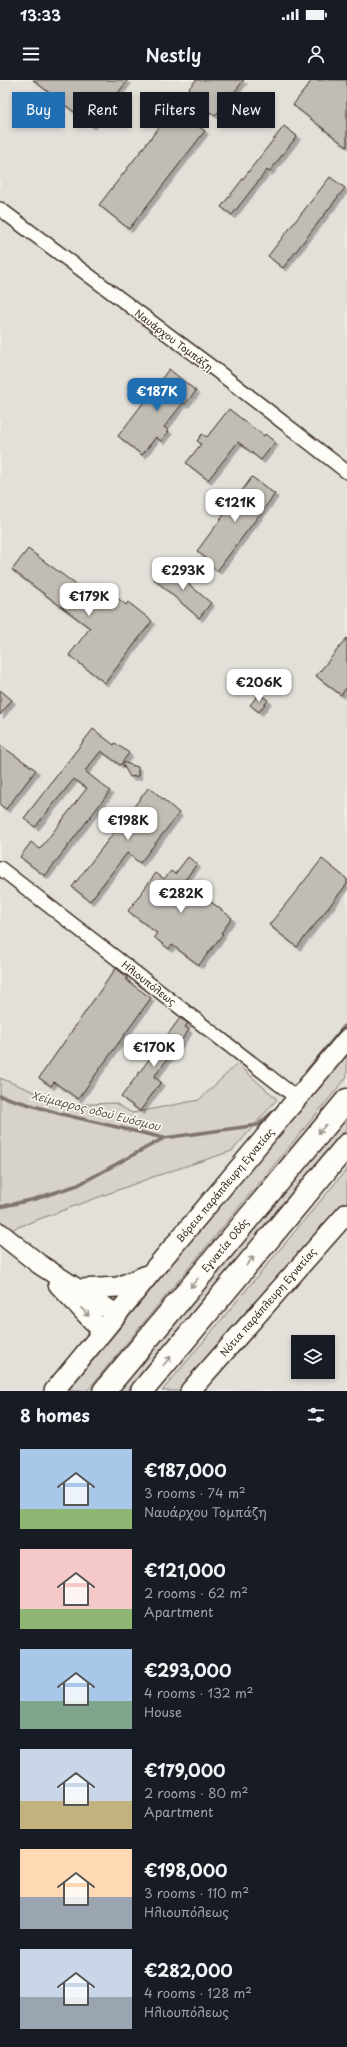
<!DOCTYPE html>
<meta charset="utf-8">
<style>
body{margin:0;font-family:"Playpen Sans",sans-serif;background:#20242c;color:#f1f3f6;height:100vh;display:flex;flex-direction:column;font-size:15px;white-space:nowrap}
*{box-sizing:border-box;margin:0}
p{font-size:13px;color:#9ea1a6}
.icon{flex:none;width:22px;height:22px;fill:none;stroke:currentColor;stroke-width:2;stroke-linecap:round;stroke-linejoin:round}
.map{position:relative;height:1311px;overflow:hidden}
.side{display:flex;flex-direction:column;background:#171b24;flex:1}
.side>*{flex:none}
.hud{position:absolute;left:12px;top:12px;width:323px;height:36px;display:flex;gap:8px}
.fabs{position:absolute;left:291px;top:1255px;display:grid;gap:8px}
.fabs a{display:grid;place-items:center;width:44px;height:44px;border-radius:0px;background:#171b24;box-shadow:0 2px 6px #0003;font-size:20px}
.price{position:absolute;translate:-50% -34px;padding:0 9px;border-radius:8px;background:#fff;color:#222;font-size:13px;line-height:26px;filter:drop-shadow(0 1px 2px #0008)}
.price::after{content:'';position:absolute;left:50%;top:24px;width:12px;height:9px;margin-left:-6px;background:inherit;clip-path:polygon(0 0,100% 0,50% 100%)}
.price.selected{background:#1f6fb2;color:#fff}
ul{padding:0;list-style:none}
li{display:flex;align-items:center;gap:12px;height:100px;padding:0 20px}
li span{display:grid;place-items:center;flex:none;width:112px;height:80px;border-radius:0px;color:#555}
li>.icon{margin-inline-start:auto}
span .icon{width:48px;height:48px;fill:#fffc;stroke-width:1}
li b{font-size:17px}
h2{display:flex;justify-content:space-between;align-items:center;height:48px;padding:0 20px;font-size:17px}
.chip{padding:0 14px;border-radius:0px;background:#171b24;box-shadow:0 2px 6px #0003;font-size:14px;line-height:36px}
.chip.selected{background:#1f6fb2;color:#fff}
.status{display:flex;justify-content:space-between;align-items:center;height:28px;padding:0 20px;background:#171b24;direction:ltr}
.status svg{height:11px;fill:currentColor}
header{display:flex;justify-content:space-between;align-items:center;height:52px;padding:0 20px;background:#171b24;font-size:18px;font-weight:600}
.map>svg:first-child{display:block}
.built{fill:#e3e0da;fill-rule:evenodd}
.green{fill:#d7d2cc;stroke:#897e75}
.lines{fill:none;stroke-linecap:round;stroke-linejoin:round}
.stream{stroke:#80746b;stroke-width:3.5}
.building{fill:#c1bcb4;stroke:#3b2a1e;filter:url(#shadow)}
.street-casing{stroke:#3b2a1e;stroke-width:16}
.secondary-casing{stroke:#3b2a1e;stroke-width:22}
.highway-casing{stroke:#3b2a1e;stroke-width:25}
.street{stroke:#fdfcf7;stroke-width:13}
.secondary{stroke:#fdfcf7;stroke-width:19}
.highway{stroke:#fdfcf7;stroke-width:22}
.oneway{stroke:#9c938a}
.labels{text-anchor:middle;stroke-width:3;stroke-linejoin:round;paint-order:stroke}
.street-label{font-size:10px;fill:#3b2a1e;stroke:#fdfcf7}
.water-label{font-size:11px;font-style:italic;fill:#63554b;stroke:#fdfcf7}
</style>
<div class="status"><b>13:33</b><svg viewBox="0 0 49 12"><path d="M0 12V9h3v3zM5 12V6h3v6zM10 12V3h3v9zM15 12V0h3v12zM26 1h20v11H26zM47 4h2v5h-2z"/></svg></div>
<header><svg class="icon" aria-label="menu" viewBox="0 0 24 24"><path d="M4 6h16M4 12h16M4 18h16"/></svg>Nestly<svg class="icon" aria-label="person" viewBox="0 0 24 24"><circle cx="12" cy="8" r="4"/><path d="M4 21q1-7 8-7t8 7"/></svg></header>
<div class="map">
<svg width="347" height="1311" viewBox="0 0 347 1311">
<defs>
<filter id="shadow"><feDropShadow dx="3.5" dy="3.5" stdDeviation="0" flood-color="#0004"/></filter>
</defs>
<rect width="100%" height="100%" fill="#f1efea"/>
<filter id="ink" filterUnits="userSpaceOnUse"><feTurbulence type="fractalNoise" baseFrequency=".025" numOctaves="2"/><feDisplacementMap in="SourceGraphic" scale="8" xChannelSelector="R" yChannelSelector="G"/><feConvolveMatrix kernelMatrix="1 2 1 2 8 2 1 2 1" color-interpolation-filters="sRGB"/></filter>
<g filter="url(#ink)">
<!-- built -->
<path class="built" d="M0,0h347v1311h-347zM298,1262h30v30h-30z"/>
<!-- green -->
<path class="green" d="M347,971v26l-260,314h-19z
M237,984l40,35 -45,52 -79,26 -143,53 -10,1v-153l67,27 48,-2 17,10 67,-13z
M347,1038v10l-220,263h-8z
M347,1089v33l-156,189h-29z"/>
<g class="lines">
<!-- stream -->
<path class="stream" d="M306,992l41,-49
M0,1016l61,18 103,24 94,-13 20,-18
M0,1127l35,-8 43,-14 86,-47"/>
</g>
<!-- building -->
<path class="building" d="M33,0h95l-36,46z
M196,0h48l-29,36 -30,-23z
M312,0h35v67l-54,-42z
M174,28l31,23 -76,98 -30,-24z
M284,46l13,10 -28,36 -2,-2 -35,45 -11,-8z
M330,97l15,11 -62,80 -15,-12z
M169,289l27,22 -11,13 -2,-1 -19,24 5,4 -8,10 -5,-4 -14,18 -24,-19z
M229,329l35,27 1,-2 10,8 -14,18 -23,-18 -30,38 -22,-17 15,-19 -4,-3 5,-7 5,3z
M252,397l23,17 -58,77 -10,-8 2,-2 -12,-10z
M28,469l78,58 9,-11 11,9 2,-3 24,19 -47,62 -36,-28 21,-27 -78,-58z
M166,485l45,38 -12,15 -45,-39z
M347,558v49l-6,8 -25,-19z
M0,610l12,10 -12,15z
M259,614l9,6 -9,12 -9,-7z
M93,649l21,16 1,-2 14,10 -7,9 16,5v9l-8,1 -8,-14 -2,2 -19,-14 -16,20 25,20 -65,85 -25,-19 11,-15 9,7 47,-61 -13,-9 -39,48 -11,-9z
M0,665l36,25 -30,39 -6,-4z
M149,707l30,26 -39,50 -13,-10 -37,48 -18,-14z
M188,777l9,7 -13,17 48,37 -11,15 2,1 -24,31 -27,-20 -3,4 -15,-12 3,-4 -29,-22 28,-38 8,6 7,-8 4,3z
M322,779l25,20v5l-50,63 -28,-22z
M116,888l11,9 -1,3 25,18 -73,101 -24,-17 -3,4 -12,-8z
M180,938l8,5 -3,4 4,3 -35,47 7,5 -21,29 -19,-14z"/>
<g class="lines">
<defs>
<path id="street" d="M0,129l217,162 130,101
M0,788l297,230"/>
<path id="secondary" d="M0,1153l39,31 77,50
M58,1204l44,47
M80,1209l38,-2 29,-12
M54,1311l96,-117 197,-235
M190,1311l157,-178"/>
<path id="highway" d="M104,1311l243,-291
M142,1311l205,-246"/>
</defs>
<!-- street casing -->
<use href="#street" class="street-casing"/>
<!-- secondary casing -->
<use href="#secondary" class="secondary-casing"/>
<!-- highway casing -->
<use href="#highway" class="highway-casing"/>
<!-- street -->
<use href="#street" class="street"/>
<!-- secondary -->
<use href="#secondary" class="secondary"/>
<!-- highway -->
<use href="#highway" class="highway"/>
</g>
<!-- one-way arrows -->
<defs><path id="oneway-shaft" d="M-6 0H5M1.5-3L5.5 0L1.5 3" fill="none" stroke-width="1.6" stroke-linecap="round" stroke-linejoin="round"/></defs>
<g class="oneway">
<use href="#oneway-shaft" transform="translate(322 1049) rotate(130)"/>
<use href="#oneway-shaft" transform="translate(250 1181) rotate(-50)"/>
<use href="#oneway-shaft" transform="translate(194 1203) rotate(130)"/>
<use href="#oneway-shaft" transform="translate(85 1232) rotate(47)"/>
<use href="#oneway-shaft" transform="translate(167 1281) rotate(-50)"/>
</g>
</g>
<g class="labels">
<!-- street labels -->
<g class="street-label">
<text transform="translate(174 260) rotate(37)" y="4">Ναυάρχου Τομπάζη</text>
<text transform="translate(149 903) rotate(38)" y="4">Ηλιουπόλεως</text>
<text transform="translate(225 1105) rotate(-50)" y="4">Βόρεια παράπλευρη Εγνατίας</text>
<text transform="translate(225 1165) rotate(-50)" y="4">Εγνατία Οδός</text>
<text transform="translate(268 1222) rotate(-49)" y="4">Νότια παράπλευρη Εγνατίας</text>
</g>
<!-- water labels -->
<g class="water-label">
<text transform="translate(96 1031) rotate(14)" y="4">Χείμαρρος οδού Ευόσμου</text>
</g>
</g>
</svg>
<div class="fabs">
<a><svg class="icon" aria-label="layers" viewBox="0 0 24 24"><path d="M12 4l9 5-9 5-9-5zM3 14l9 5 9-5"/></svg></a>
</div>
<b class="price selected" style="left:157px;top:332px">€187K</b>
<b class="price" style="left:235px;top:443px">€121K</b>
<b class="price" style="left:183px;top:511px">€293K</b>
<b class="price" style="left:89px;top:537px">€179K</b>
<b class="price" style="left:259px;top:623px">€206K</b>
<b class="price" style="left:128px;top:761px">€198K</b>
<b class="price" style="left:181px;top:834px">€282K</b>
<b class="price" style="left:154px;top:988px">€170K</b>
<div class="hud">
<a class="chip selected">Buy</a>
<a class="chip">Rent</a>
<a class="chip">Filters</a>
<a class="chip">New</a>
</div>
</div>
<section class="side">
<h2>8 homes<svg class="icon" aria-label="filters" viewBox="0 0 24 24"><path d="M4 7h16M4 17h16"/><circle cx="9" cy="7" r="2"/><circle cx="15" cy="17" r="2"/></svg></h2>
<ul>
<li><span style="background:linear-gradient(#a9c7e8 75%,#8fb573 0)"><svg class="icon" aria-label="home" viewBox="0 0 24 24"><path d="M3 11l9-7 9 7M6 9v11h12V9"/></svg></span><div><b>€187,000</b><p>3 rooms · 74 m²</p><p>Ναυάρχου Τομπάζη</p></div></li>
<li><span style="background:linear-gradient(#f6c9c9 75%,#8fb573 0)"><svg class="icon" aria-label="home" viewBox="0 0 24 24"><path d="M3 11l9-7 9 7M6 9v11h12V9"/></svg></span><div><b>€121,000</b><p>2 rooms · 62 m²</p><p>Apartment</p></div></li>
<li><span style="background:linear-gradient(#a9c7e8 65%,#7fa58c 0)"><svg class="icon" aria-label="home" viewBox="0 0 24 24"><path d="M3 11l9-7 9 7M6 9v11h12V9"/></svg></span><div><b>€293,000</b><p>4 rooms · 132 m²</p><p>House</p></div></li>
<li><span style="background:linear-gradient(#c9d6e8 65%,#c2b280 0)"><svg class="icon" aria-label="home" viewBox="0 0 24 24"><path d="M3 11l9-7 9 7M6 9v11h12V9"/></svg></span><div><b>€179,000</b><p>2 rooms · 80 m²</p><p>Apartment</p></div></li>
<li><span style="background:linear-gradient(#ffd9b3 60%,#9aa5b1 0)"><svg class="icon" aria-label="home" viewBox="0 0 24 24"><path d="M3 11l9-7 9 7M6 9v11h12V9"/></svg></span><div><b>€198,000</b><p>3 rooms · 110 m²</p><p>Ηλιουπόλεως</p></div></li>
<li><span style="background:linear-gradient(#c9d6e8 60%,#9aa5b1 0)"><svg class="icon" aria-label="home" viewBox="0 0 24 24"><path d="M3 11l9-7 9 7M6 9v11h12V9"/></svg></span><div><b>€282,000</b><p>4 rooms · 128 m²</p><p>Ηλιουπόλεως</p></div></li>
</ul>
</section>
